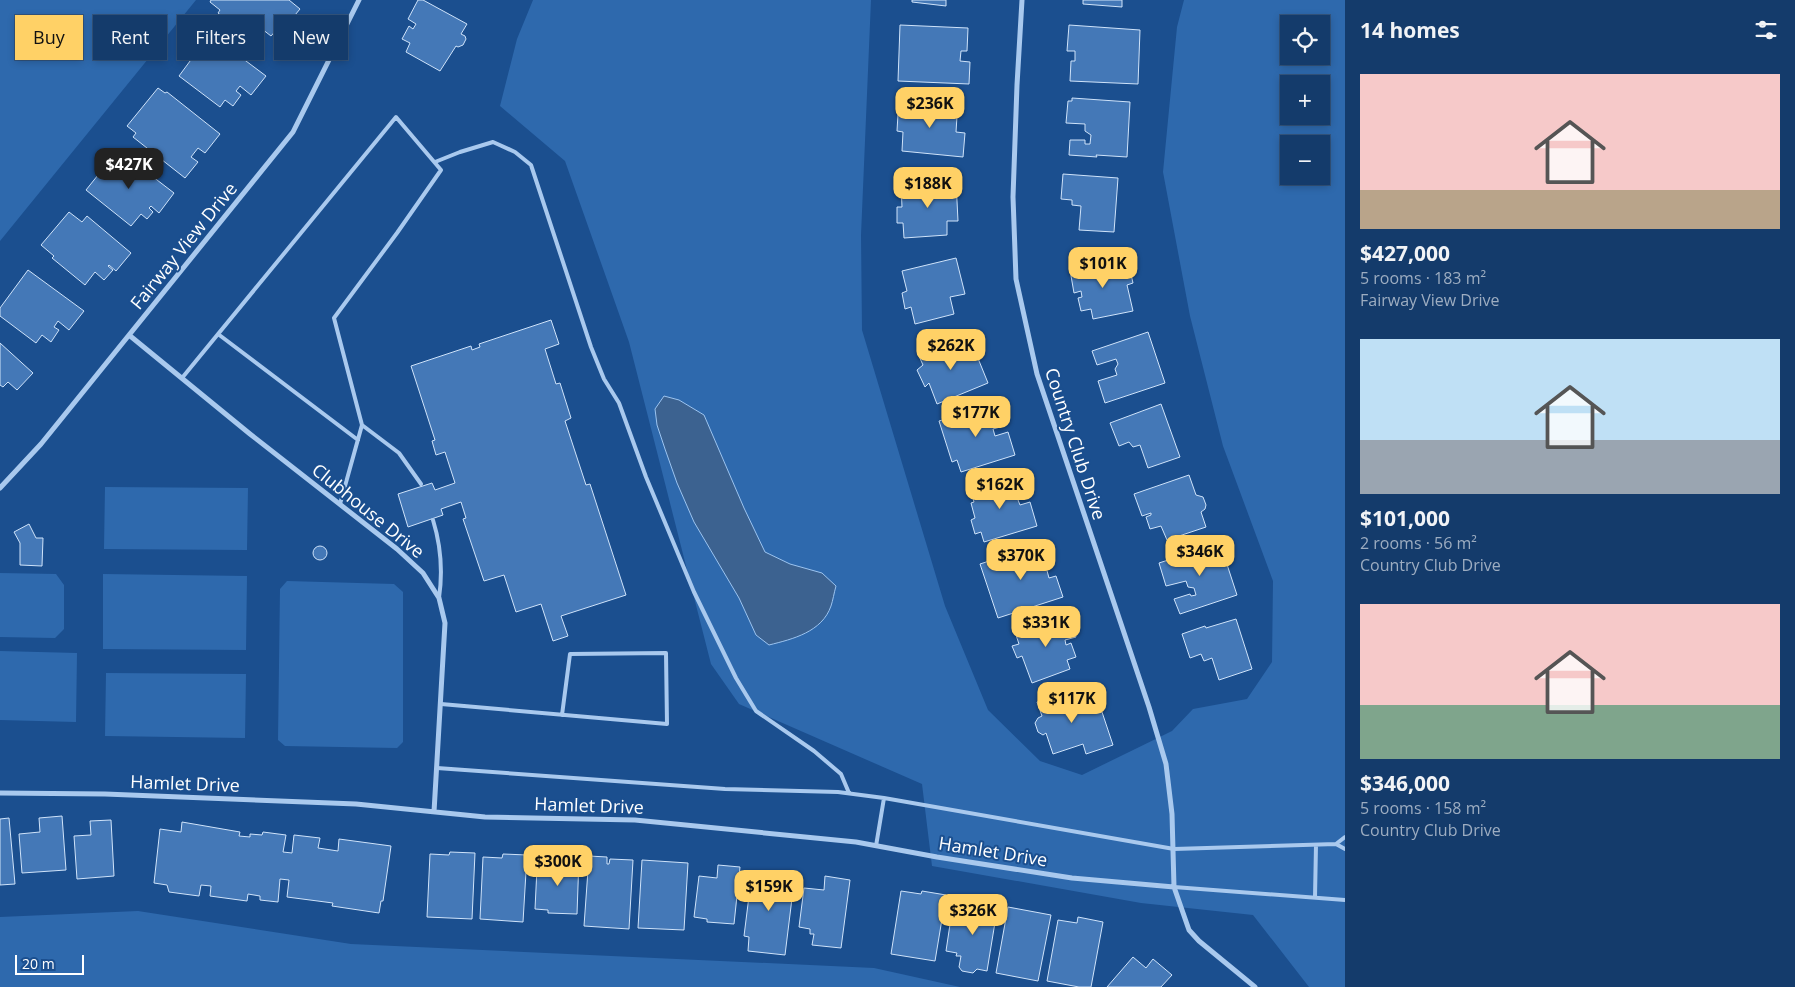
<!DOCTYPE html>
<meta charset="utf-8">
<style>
body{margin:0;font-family:"Open Sans",sans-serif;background:#1d4271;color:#f1f3f6;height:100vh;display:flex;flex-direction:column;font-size:19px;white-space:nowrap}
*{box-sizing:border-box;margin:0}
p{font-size:16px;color:#9dadc1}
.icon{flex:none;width:28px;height:28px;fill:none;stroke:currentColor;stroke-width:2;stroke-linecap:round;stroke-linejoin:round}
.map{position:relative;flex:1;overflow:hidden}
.side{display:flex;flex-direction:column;background:#143b6b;width:450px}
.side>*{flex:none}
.top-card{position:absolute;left:15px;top:15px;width:475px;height:45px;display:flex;gap:10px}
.fabs{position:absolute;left:1280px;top:15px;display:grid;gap:10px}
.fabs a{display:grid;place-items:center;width:50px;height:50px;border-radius:0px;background:#143b6b;box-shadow:0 2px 8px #0003,0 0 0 1px #33557e;font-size:25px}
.scale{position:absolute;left:15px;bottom:12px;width:69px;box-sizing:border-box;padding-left:5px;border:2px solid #fff;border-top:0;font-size:14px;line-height:18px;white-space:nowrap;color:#fff;-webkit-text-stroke:4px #1b4f8f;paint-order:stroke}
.price{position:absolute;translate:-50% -42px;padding:0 11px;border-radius:10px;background:#ffd166;color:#111;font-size:16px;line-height:32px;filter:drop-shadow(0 1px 2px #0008)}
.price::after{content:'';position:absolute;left:50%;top:30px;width:15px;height:11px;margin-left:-8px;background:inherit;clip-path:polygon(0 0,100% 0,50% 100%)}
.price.selected{background:#222;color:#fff}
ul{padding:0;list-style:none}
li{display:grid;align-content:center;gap:10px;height:265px;padding:0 15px}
li span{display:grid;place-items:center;height:155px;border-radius:0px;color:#555}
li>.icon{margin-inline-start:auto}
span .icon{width:90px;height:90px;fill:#fffc;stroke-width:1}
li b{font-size:21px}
h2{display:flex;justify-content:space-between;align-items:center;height:60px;padding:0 15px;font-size:21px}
.pill{padding:0 18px;border-radius:0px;background:#143b6b;box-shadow:0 2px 8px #0003,0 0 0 1px #33557e;font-size:18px;line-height:45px}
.pill.selected{background:#ffd166;color:#111}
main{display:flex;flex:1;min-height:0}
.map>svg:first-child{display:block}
.green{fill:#2e69ad;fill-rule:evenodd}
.water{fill:#3c6290;stroke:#9cc4f0}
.building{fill:#4478b7;stroke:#cfe3fa}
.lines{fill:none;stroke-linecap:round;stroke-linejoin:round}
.service{stroke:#a9c9ee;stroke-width:4}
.minor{stroke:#a9c9ee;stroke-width:5}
.labels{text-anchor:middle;stroke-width:4;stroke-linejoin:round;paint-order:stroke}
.street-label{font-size:18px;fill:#fff;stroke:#1b4f8f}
</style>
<main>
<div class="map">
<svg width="1345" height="987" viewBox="0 0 1345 987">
<rect width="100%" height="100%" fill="#1b4f8f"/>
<!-- green -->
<path class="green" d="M0,0h196l-196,241z
M533,0h338l-10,235 1,95 83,276 43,104 52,51 42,14 90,-44 21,-22 54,-10 25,-37 1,-81 -50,-135 -33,-130 -27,-144 14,-145 7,-27h161v987h-36l-56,-72 -112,-12 -209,-37 -10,-82 -183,-80 -28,-40 -82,-322 -64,-181 -65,-55 17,-67zM1289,24h32v32h-32zM1289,84h32v32h-32zM1289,144h32v32h-32z
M105,487l143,1 -1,62 -143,-1z
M0,573l56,1 8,11v44l-9,9 -55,-1z
M103,574l144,2 -1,74 -143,-1z
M287,581l107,3 9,8v150l-6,6 -112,-2 -7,-6 2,-151z
M0,651l77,2 -1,69 -76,-2z
M106,673l140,1 -1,64 -140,-2z
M138,911l213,33 523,24 86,19h-960v-70z"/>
<!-- water -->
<path class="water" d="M664,396l15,4 25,15 40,93 21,44 25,12 32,9 14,13c-2,7 -3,14 -5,20 -9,26 -38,33 -62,39l-13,-10 -17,-37 -45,-76 -17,-39 -12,-34 -8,-24 -2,-16z"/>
<!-- building -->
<path class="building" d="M211,0h78l11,9 -15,18 -8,-6 -2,2 4,4 -8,9 -9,-7 -10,11 -34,-27 2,-3 -10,-8z
M418,0h5l44,24 -6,10 4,2 1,3 -3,6 -5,2 -2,-1 -16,25 -34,-19 4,-9 -8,-4 7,-13 4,3 3,-5 -8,-5z
M912,0h34v6l-34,-4z
M1083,0h39v7l-39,-3z
M900,25l68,3 -1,23h-6l-1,10 10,1 -1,22 -71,-3z
M1069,25l71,5 -2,54 -68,-3 1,-20h4v-10h-8z
M210,34l56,42 -15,19 -11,-9 -4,5 5,4 -8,11 -8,-6 -5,7 -41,-31z
M158,88l7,5 2,-1 53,42 -15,19 -7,-5 -7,9 7,5 -13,16 -52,-41 3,-4 -9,-7z
M906,98l41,4 -1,13 11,1 -1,16 9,1 -2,24 -61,-6 1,-19 -6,-1 1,-17 7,1z
M1072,98l58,4 -3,55 -31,-2 1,2 -28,-2 1,-15h15v4h5l1,-9 -6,-4v-7l-19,-1 2,-22h4z
M118,150l56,43 -15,20 -8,-7 -2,2 4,4 -6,7 -6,-5 -10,12 -45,-36z
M1063,174l55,4 -4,54 -35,-2 2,-24 -9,-1v-5l-11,-1z
M956,181l2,40h-11v14l-43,3 -1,-15h-6v-16h5l-1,-22z
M69,212l13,10 5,-6 44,37 -15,18 -7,-6 -1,1 5,4 -9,10 -9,-8 -10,13 -33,-27 2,-2 -13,-11z
M956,258l9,36 -15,3 4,17 -39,10 -4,-17 -6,2 -3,-16 5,-2 -5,-20z
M1120,259l3,10 7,1 3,13 -6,2 6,26 -40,8 -2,-10 -10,2 -3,-13 4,-1 -1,-6 -7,2 -4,-23z
M28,270l56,41 -15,19 -11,-9 -4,6 5,3 -8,12 -9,-7 -6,8 -36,-27v-8z
M551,320l8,24 -14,5 11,35 4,-1 11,35 -6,3 21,64 4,-1 36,111 -65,21 7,20 -15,5 -12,-37 -25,8 -12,-37 -20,6 -21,-62 3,-1 -5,-16 -20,7 2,6 -35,12 -10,-33 34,-11 3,7 20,-7 -10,-31 -9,3 -4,-14 3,-1 -24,-74 60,-20 1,4 8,-3 -1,-3z
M1148,332l17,51 -60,20 -7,-22 19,-6 -2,-6 3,-5 -2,-5 -19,6 -5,-14z
M957,338l5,13 11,-5 15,37 -51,21 -8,-21 -4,4 -8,-17 6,-5 -5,-11z
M0,343l33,30 -16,17 -9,-8 -5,5 -3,-2z
M996,403l8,23 -11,3 2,7 13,-4 7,23 -54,17 -4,-12 -5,2 -13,-41z
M1161,404l19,53 -32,11 -8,-23 -7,2 -4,-5 -10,4 -9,-23z
M1189,475l7,20 7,2 3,8 -1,4 -4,3 5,15 -39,13 -6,-14 -11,3 -4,-12 5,-2v-2l-9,3 -8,-22z
M1005,478l3,10 12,-3 4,13 -6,2 2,5 10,-3 7,24 -53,16 -3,-10 -6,2 -4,-14 4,-2 -4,-15 3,-1 -4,-14z
M29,524l7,14h7l-1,28 -22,-1v-22l-6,-11z
M1044,543l7,22 -5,2 3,11 7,-2 7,21 -65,21 -18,-54z
M1220,543l17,52 -57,19 -6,-15 16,-5 1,2 5,-1 -2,-7 -6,-1 -2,-6 -20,5 -7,-23z
M313 553a7 7 0 1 1 14 0a7 7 0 1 1-14 0Z
M1068,614l8,23 -11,3 1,5 5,-2 5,14 -9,3 3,9 -38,14 -10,-27 -5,2 -5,-12 7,-2 -4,-12z
M1236,619l16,50 -33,11 -7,-22 -8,3 -3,-7 -11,4 -8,-24 23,-8 1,2z
M1077,689l4,14 11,-3 5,13 5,-1 11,33 -27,9 -3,-10 -30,10 -7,-21 -3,2 -5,-3 -3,-9 3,-5 4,-2 -5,-14z
M62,816l4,54 -44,3 -3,-39 21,-2 -1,-14z
M9,818l6,66 -15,1v-66z
M111,820l3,56 -37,3 -3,-43 17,-1 -1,-14z
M182,822l58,10 -1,4 11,1v-3l12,1 1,-3 23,3 -3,17 9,1 2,-18 26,3 -2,10 20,3 1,-12 52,7 -8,55h-2l-2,12 -47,-7 1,-3 -46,-6 2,-17 -9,-1 -2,23 -18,-2v-4l-12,-2 -1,7 -37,-5 1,-10 -10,-1 -2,11 -30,-4 -2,-7 -13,-2 6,-54 21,3z
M450,852l25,1 -3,66 -45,-2 3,-63 19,1z
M503,854l24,1 -4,67 -43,-3 3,-62 19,1z
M589,856l18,1v7h2l1,-5 23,1 -4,69 -45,-3z
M554,857l25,1 -2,56 -29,-1v-3l-13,-1 2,-41 17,1z
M642,860l46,3 -4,67 -46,-2z
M718,865l22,2 -6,57 -27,-2v-3l-13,-2 5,-41 18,2z
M769,871l26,3 -10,81 -37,-4 1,-14 -5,-1 8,-64 17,2z
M825,876l25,4 -9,68 -29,-3 2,-11h-4v-5l-11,-2 5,-39 20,2z
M901,891l20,3 1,-3 24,4 -11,66 -44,-7z
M972,900l26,4 -11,67 -10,-2 -4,4 -11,-2 -3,-4 2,-11h-5l1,-3 -11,-2 6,-40 18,2z
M1008,907l43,8 -13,66 -42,-8z
M1078,917l25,5 -12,65h-12l-32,-6 11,-61 19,3z
M1133,957l13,11 7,-9 19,16 -11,12h-54z"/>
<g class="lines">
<!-- service -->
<path class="service" d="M435,162l25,-10 33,-10 22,10 16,13 60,182 13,32 15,24 27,74 48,115 42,86 20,33 58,40 27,23 8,19
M218,334l140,106
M182,378l214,-261 45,53 -44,63 -63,85 28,107 -22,79
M362,425l37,28 22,31
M433,520c8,26 10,51 6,78
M441,704l226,20 -1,-71 -96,1 -8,61
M437,768l288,21 113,3 46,6 -8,48
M884,798l290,51 162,-5 9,5
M1336,844l9,-7
M1174,887l171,13
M1315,897l1,-52"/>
<!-- minor -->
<path class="minor" d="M1022,0l-5,85 -4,112 3,82 21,95 112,333 17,57 6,50 2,73 15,43 10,11 56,46
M129,335l121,99 147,115 26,24 16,25 6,25 -11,189
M0,488l41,-44 252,-312 66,-132
M0,793l105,1 251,10 129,13 150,3 221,22 81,15 135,21 102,9"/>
</g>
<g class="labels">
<!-- street labels -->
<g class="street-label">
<text transform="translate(184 246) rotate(-51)" y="6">Fairway View Drive</text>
<text transform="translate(1075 444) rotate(72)" y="6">Country Club Drive</text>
<text transform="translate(368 511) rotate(39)" y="6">Clubhouse Drive</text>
<text transform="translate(185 784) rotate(2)" y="6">Hamlet Drive</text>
<text transform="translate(589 806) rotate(2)" y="6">Hamlet Drive</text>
<text transform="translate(993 852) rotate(9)" y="6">Hamlet Drive</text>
</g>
</g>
</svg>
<div class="fabs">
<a><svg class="icon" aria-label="locate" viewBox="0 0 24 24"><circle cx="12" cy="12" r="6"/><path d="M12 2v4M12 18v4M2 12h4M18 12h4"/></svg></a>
<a>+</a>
<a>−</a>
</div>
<div class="scale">20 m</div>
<b class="price" style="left:930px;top:129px">$236K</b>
<b class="price selected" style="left:129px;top:190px">$427K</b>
<b class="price" style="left:928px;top:209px">$188K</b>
<b class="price" style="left:1103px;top:289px">$101K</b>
<b class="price" style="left:951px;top:371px">$262K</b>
<b class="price" style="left:976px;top:438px">$177K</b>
<b class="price" style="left:1000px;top:510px">$162K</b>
<b class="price" style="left:1200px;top:577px">$346K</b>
<b class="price" style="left:1021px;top:581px">$370K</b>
<b class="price" style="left:1046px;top:648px">$331K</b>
<b class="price" style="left:1072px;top:724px">$117K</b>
<b class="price" style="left:558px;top:887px">$300K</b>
<b class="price" style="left:769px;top:912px">$159K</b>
<b class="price" style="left:973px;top:936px">$326K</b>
<div class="top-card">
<a class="pill selected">Buy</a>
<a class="pill">Rent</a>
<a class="pill">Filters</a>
<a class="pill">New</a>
</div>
</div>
<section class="side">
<h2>14 homes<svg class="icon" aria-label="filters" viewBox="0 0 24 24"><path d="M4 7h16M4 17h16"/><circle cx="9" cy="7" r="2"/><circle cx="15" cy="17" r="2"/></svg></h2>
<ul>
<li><span style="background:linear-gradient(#f6c9c9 75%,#b9a48a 0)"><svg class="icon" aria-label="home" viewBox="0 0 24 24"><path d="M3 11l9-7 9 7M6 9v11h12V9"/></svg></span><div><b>$427,000</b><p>5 rooms · 183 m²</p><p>Fairway View Drive</p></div></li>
<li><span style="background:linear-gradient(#bfe0f5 65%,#9aa5b1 0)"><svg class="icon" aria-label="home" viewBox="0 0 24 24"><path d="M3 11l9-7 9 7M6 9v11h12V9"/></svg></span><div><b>$101,000</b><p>2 rooms · 56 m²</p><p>Country Club Drive</p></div></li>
<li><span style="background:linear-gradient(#f6c9c9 65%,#7fa58c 0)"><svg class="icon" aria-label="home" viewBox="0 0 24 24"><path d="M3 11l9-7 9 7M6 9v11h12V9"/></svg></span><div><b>$346,000</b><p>5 rooms · 158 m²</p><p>Country Club Drive</p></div></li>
</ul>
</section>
</main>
